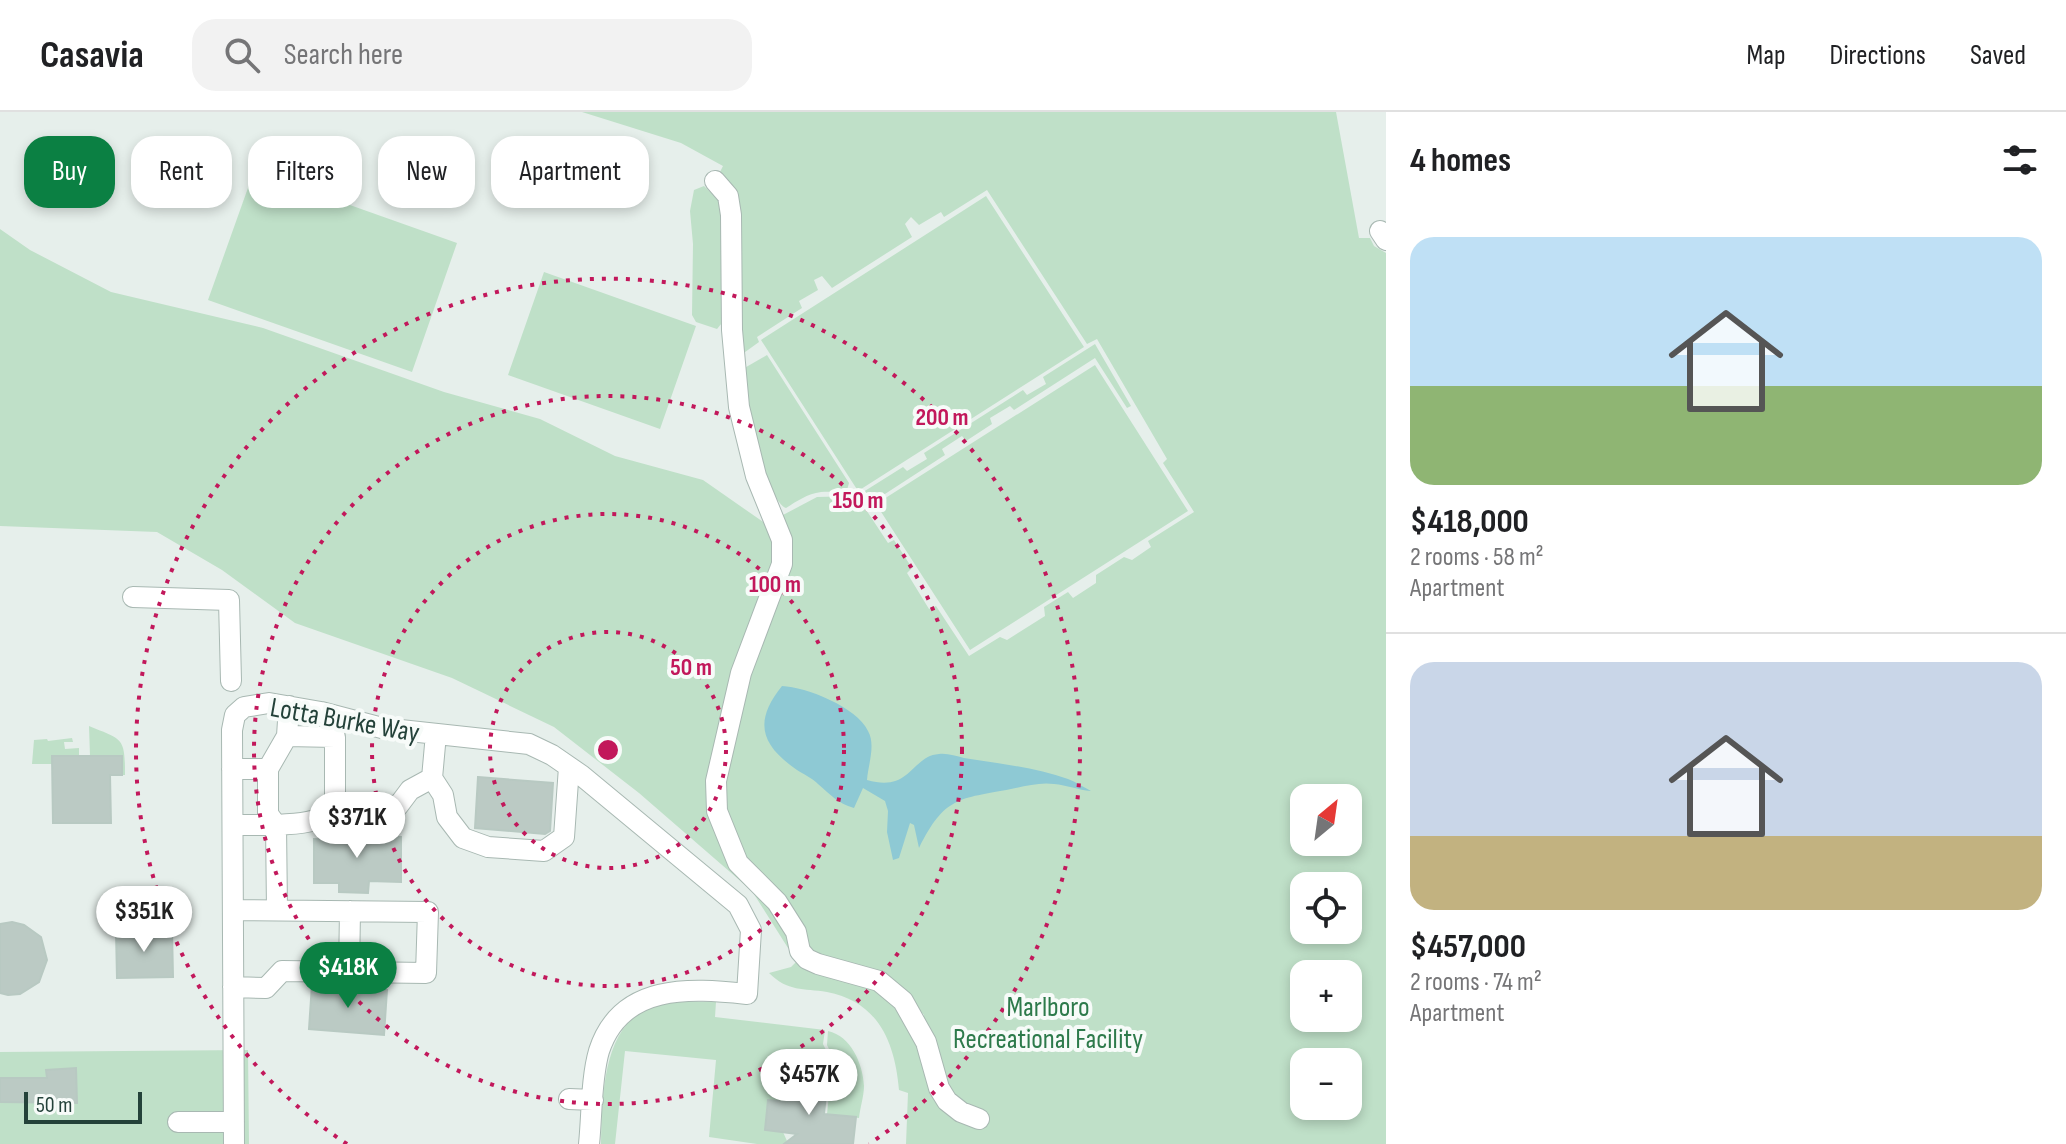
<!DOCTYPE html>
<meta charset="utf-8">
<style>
body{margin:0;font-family:"Sofia Sans Condensed",sans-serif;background:#f2f2f2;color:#202124;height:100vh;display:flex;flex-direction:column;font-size:30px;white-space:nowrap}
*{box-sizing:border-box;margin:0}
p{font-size:26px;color:#757577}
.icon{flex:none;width:44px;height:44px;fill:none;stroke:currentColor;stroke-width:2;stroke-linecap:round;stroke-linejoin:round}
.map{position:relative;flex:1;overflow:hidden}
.panel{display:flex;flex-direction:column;background:#fff;width:680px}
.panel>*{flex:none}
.top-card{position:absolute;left:24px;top:24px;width:760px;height:72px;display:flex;gap:16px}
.needle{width:52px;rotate:29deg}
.fabs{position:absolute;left:1290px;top:672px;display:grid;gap:16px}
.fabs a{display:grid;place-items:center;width:72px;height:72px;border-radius:16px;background:#fff;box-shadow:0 4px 12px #0003;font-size:40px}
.scale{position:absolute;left:24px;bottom:20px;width:118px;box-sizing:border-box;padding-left:8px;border:4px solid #24423a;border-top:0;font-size:22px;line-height:28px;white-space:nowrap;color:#24423a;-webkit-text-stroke:6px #f7fbf9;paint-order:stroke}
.price{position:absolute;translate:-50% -68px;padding:0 18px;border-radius:28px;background:#fff;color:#222;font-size:26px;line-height:52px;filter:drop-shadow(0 2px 4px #0008)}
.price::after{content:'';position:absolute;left:50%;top:48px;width:24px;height:18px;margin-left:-12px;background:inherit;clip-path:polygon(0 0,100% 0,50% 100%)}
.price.current{background:#0b8043;color:#fff}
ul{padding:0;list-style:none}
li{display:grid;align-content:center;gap:16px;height:424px;padding:0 24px}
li+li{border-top:2px solid #e0e0e0}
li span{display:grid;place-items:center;height:248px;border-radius:24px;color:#555}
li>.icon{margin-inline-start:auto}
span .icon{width:144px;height:144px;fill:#fffc;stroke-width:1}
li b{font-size:34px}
h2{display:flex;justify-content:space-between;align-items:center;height:96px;padding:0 24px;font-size:34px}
.chip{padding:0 28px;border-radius:24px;background:#fff;box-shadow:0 4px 12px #0003;font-size:28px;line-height:72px}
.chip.current{background:#0b8043;color:#fff}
header{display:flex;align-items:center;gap:48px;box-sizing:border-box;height:112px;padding:0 40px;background:#fff;border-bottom:2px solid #e0e0e0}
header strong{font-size:38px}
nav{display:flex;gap:44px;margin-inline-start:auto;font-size:28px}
.search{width:560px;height:72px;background:#f2f2f2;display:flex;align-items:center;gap:20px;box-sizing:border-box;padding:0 28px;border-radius:24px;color:#757577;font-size:30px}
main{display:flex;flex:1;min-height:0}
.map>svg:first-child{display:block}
.green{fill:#bfe0c8;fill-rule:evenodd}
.water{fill:#8ec9d4}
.building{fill:#bbcac4;stroke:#b8c9c2;stroke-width:2}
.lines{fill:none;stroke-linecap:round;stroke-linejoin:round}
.minor-casing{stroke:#a8b8b2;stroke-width:22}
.minor{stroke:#fff;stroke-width:20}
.ring{fill:none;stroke:#c2185b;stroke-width:4;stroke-dasharray:4 8}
.labels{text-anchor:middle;stroke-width:8;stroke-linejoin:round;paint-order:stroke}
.street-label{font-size:28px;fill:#24423a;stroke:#f7fbf9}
.park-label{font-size:28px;fill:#2d7a4b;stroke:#f7fbf9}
.centre{fill:#c2185b;stroke:#f7fbf9;stroke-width:4}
.ring-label{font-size:24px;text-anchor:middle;font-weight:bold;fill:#c2185b;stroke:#f7fbf9;stroke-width:8;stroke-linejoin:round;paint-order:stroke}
</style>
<header>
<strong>Casavia</strong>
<div class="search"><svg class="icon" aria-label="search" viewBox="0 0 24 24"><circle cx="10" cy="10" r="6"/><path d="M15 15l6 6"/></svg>Search here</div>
<nav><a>Map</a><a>Directions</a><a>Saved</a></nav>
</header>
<main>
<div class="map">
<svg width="1386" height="1032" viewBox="0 0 1386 1032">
<rect width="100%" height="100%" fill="#e6efeb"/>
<!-- green -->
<path class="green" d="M582,0h754l23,126h11l4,8 12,7v891h-480l2,-51 -9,-3c-4,-47 -20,-88 -72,-98 -24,-4 -39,0 -58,-19l22,-6 7,-7 77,27 23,20 23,42 3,-34 -22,-26 -114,-41 -36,-57 -113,-98 -85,-66 -102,-49 -157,-55 -73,-53 -65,-38 -157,-6v-297l30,21 81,42 152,36 181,64 96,27 75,37 88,24 63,44 19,58c14,-24 7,-43 -2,-67l34,-18 40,-1 31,47 6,-3 18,28 -5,5 22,36 7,-3 33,50 31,-19 7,3 38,-24 -1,-9 24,-15 5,6 23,-15v-8l28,-18 8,3 19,-13 -3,-6 46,-29 -31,-49 4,-4 -70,-120 -10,5 -100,-154 -43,27 -3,-5 -22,13 -8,-8 -6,7 7,13 -80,51 -10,-12 -8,4 4,10 -19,11 3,7 -45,29 2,5 -18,13 -22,-181 4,-8 -42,-23zM1304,686h44v44h-44zM1304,774h44v44h-44zM1304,862h44v44h-44zM1304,950h44v44h-44z
M254,59l203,72 -45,129 -204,-72z
M704,74l18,17 4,115 -9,11 -21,-7 -4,-7 1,-71 -3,-33 4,-21z
M986,84l98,151 -226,144 -97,-151z
M544,160l152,54 -36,103 -152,-54z
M1095,232l36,62 -4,2 -32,-50 -81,52 -4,-4 -20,12 2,6 -26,17 -4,-5 -20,13 3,6 -77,50 -8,-11 43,-27 4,4 20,-12 -3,-6 99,-63 4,5 19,-11 -3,-7z
M767,243l82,128 -2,7c-8,3 -17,1 -26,2 -14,2 -24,9 -35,16 -21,-8 -39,-112 -45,-138z
M1095,253l93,146 -218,139 -94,-146z
M89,614c34,14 36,11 36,49h-3v-19h-32z
M72,626l1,4h-9l1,7 14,-1v7l-26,1v8h-21l2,-24 13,-1 1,2z
M667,889l49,1 -1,15 110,13 -2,14 6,12 -2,28 -37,-6 -3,24 -19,-1 -3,29 18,2 4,9 -3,3h-27l-48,-7 7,-77 -91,-9 -10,93h-14c1,-39 1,-99 32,-126 9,-8 22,-12 34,-17z
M828,919c23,5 35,33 36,55 0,10 -4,22 -5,32l-32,-4 6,-57 -6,-12z
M248,938l1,94h-249v-92z"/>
<!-- water -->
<path class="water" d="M782,574c24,1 75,21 86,45 8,14 0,34 -1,49 44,13 44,-24 72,-26 8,-1 17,2 25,4 34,5 72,10 104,21 8,3 15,8 23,12 -13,-1 -24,-6 -37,-7 -14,-2 -28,2 -43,5 -52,10 -66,7 -92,59l-5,-23 -4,-2 -11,35 -6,2 -6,-28 1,-21 -3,-10 -22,-13 -9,20c-17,-5 -23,-13 -36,-24 -6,-6 -15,-10 -21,-14 -36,-25 -44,-48 -15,-84z"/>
<!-- building -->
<path class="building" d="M52,644h70v19h-12l1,48h-58z
M478,665l75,6 -3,48 -5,3 -70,-6z
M338,716h29v8l34,1v45l-32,-1 -1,12 -29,-1v-9h-25v-44l24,1z
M12,810l12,3 17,12 6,23 -8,22 -19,12 -12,1 -8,-2v-69z
M172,818l1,47 -56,1 -1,-47z
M312,872l75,6 -3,45 -75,-6z
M76,956l1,35 -77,-1v-24h47l-1,-8z
M789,966l38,6 -3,30 32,3 -3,27h-69l13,-10 -32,-4 3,-30 19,2z"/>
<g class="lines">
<defs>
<path id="minor" d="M715,69l13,15 3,19 1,115 7,77 17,69 26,64v24l-41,109 -25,108 1,30 21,52 39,39 19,30 4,19 7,8 11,5 61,17 24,20 23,41 13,46 8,13 14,11 18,7
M1380,119l6,9
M133,485l96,3 2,81
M287,624l48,1v68l63,1 12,-16 22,-12 4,-44
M232,657h36l19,-33 2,-30
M268,657v45l8,11c23,-2 45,0 59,-20
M432,666l11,17 4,22 16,21 25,9 56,4 20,-14 5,-70
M233,713h43l1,85
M349,860l1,-61
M233,875l33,1 16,-17 144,2 2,-61 -194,-2
M569,987l24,1
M178,1010h56
M234,1032l-2,-414 3,-15 9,-8 25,-4 52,9 61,16 147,16 23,11 29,20 157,130 13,25 -4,64c-57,-6 -126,-11 -148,57 -8,27 -7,65 -10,93"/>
</defs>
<!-- minor casing -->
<use href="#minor" class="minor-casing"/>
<!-- minor -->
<use href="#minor" class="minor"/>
</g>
<!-- distance rings -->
<g class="ring">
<circle cx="608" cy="638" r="118"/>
<circle cx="608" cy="638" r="236"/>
<circle cx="608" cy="638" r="354"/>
<path d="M347 1032A472 472 0 1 1 869 1032"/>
</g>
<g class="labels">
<!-- street labels -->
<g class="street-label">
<text transform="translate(345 607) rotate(10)" y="10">Lotta Burke Way</text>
</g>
<!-- park labels -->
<g class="park-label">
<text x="1048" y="904">Marlboro<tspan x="1048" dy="32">Recreational Facility</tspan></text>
</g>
</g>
<circle cx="608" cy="638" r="12" class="centre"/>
<g class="ring-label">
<text x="942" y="313">200 m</text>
<text x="858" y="396">150 m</text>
<text x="775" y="480">100 m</text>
<text x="691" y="563">50 m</text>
</g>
</svg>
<div class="fabs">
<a><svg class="needle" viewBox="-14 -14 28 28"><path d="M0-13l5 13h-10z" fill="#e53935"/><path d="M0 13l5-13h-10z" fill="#757577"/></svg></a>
<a><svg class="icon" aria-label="locate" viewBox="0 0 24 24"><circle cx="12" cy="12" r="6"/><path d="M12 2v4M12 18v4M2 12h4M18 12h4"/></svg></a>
<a>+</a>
<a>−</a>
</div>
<div class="scale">50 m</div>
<b class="price" style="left:357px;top:748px">$371K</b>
<b class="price" style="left:144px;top:842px">$351K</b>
<b class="price current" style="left:348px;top:898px">$418K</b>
<b class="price" style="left:809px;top:1005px">$457K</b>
<div class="top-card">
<a class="chip current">Buy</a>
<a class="chip">Rent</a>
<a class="chip">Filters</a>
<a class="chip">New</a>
<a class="chip">Apartment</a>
</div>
</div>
<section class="panel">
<h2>4 homes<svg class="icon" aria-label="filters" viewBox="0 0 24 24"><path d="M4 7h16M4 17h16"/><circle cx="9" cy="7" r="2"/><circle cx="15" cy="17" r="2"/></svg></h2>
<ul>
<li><span style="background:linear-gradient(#bfe0f5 60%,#8fb573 0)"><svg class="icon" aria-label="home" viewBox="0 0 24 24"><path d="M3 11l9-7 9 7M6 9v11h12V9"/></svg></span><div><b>$418,000</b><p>2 rooms · 58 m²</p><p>Apartment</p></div></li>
<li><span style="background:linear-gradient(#c9d6e8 70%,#c2b280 0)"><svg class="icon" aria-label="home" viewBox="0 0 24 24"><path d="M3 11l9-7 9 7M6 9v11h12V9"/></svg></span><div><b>$457,000</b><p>2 rooms · 74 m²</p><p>Apartment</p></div></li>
</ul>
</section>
</main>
